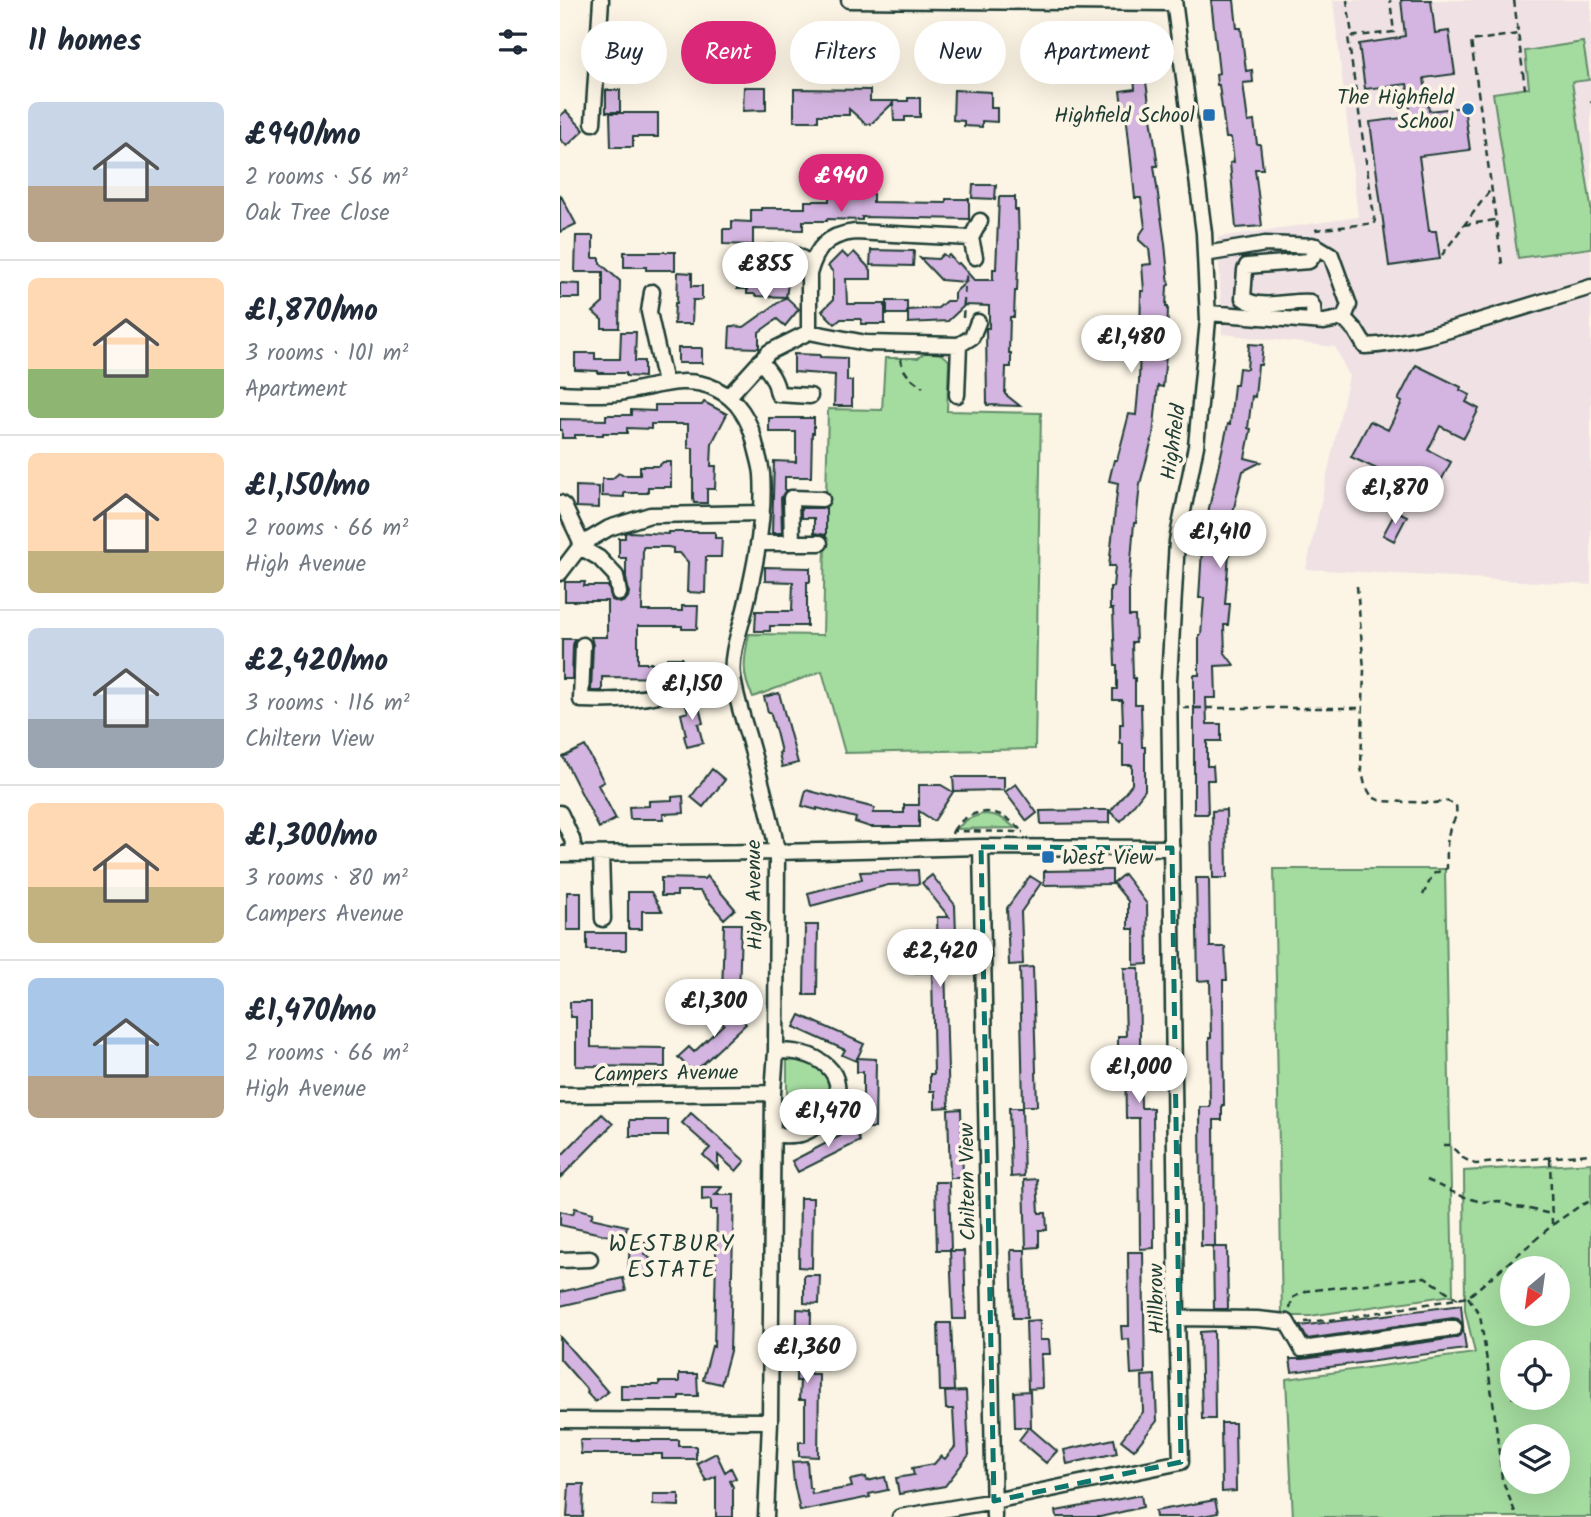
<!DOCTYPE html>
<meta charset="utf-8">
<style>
body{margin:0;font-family:Kalam,sans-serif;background:#f2f2f3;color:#1f2937;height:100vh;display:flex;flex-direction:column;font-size:26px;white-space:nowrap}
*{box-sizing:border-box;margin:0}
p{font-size:23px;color:#747a83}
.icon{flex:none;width:38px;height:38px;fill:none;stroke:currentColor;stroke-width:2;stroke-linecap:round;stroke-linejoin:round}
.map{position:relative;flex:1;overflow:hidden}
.details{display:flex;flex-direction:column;background:#fff;width:560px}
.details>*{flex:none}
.guide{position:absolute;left:21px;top:21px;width:665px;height:63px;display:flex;gap:14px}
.needle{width:46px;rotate:209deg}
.tools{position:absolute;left:940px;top:1256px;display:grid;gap:14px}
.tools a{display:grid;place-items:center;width:70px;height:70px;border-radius:50%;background:#fff;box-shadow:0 7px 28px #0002;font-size:35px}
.price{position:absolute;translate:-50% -60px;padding:0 16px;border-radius:24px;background:#fff;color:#222;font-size:23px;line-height:46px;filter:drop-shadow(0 2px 4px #0008)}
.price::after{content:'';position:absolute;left:50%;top:42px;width:21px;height:16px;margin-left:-10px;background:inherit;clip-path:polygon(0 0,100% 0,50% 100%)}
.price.on{background:#db2777;color:#fff}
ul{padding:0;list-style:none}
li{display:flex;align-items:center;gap:21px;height:175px;padding:0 28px}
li+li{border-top:2px solid #e0e1e3}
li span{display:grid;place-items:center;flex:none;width:196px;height:140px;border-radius:10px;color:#555}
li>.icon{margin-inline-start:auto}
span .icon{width:84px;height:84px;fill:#fffc;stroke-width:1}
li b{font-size:30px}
h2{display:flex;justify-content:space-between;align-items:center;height:84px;padding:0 28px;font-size:30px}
.tag{padding:0 24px;border-radius:32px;background:#fff;box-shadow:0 7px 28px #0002;font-size:24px;line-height:63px}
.tag.on{background:#db2777;color:#fff}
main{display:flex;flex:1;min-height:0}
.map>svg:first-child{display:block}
.built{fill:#f0e2e4}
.green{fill:#a4db9f;stroke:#628c6a;stroke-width:2;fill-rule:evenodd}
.building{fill:#d4b4e0;stroke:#1f3d34;stroke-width:2}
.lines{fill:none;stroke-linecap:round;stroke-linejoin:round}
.minor-casing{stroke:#1f3d34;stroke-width:19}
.path{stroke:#1f3d34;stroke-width:2.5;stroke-dasharray:7 5;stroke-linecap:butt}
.minor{stroke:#fcf5e5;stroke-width:14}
.marked{fill:none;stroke:#0f766e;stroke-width:5;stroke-dasharray:14 9;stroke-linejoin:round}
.poi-dot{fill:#1f6fb2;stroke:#fcf5e5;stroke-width:2.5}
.labels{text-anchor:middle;stroke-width:7;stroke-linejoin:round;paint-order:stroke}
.poi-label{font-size:21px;fill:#1f3d34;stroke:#fcf5e5;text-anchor:end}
.street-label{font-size:21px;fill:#1f3d34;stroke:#fcf5e5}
.neighbourhood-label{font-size:23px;letter-spacing:2px;fill:#1f3d34;stroke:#fcf5e5}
</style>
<main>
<section class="details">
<h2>11 homes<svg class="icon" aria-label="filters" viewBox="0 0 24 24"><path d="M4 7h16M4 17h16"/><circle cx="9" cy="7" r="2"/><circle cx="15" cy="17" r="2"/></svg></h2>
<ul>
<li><span style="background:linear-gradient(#c9d6e8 60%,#b9a48a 0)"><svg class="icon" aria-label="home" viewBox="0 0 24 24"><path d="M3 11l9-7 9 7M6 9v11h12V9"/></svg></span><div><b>£940/mo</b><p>2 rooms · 56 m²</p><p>Oak Tree Close</p></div></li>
<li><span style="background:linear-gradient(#ffd9b3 65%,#8fb573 0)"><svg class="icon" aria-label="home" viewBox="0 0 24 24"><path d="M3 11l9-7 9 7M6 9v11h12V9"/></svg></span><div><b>£1,870/mo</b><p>3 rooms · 101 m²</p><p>Apartment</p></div></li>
<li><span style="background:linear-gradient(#ffd9b3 70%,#c2b280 0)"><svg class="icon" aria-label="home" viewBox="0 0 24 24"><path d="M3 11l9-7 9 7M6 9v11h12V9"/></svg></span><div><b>£1,150/mo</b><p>2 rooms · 66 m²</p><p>High Avenue</p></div></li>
<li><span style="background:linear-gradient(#c9d6e8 65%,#9aa5b1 0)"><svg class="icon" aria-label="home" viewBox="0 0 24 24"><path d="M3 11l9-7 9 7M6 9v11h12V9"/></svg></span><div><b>£2,420/mo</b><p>3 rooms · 116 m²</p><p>Chiltern View</p></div></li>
<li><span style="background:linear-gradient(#ffd9b3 60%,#c2b280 0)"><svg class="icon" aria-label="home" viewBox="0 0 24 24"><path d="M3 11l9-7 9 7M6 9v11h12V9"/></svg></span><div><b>£1,300/mo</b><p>3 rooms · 80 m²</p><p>Campers Avenue</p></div></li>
<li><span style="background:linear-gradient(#a9c7e8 70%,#b9a48a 0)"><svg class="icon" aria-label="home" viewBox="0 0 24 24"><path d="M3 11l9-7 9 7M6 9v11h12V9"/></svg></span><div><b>£1,470/mo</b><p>2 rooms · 66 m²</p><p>High Avenue</p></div></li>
</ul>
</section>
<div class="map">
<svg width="1031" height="1517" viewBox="0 0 1031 1517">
<rect width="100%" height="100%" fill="#fcf5e5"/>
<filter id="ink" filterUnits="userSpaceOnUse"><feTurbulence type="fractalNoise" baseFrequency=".0143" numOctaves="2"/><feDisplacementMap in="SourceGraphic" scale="14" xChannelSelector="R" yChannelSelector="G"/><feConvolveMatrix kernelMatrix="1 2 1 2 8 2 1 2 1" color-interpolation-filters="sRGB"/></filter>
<g filter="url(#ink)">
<!-- built -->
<path class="built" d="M773,0h258v585l-285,-16 43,-193 -14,-29 -113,-13 -4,-97 140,-20z"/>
<!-- green -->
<path class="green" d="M1023,42l6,38 -17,2 19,125v41l-73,10 -25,-165 36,-5 -4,-37z
M364,353c10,0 19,-1 25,8l-2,50 94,2 -6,336 -190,4 -23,-82 -69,26c-12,-21 -9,-39 -4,-63l74,1 5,-226 54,1 3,-52h33z
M422,814c14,0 22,4 33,14l-59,1 12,-10z
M714,869h171l8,426 -143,21h-28z
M236,1057l29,14c3,7 6,13 5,21 -2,20 -22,41 -43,34v-67z
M1031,1163v354h-298l-7,-138 189,-26 -10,-43 -1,-139zM952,1269h46v45h-46zM952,1353h46v45h-46zM952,1437h46v45h-46z"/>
<!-- building -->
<path class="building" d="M651,0h23l3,28h4l5,43 6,-1 1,12 -10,1 5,39 6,-1 3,23h3l3,25h-8l7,57 -26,2 -6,-65 4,-1 -3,-24h-5l-7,-53h-2l-1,-11 3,-1z
M841,0h30l4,33 14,-2 6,43 -31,4 5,33 35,-4 6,43 -51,6 10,75h7l4,28 -51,7 -19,-144 41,-5 -4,-33 -42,5 -6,-45 41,-6v-1l5,-1z
M506,37h53l16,1v11l12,-1 2,27h-4l13,91h-4l11,78 4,41 -2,1 -1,21h2l-1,37 -4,43 -5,-1 -5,50 -13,48 -4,39h-2l-5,63v30h6l1,26h-4l1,36h2v26h6l1,43h3v43l-24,31 -11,-9 22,-28v-19h-9v-21h-3v-20h3l-1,-24h-9v-11h4v-24h-2l-2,-56h-3v-22h3l2,-21h-6l9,-83 -9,-2 5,-21h3l12,-46 7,1 3,-33 2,-91h3l-2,-26 9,-1 -2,-15 -10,-9v-4l6,-9 -4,-29h-6l-9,-85h-3l-3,-22 15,-2 -2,-29 -39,-1v3h-12v9h-16v-5l-30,1 -1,-20 31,-1z
M184,87h22v23l-23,1z
M234,89l76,1v11h38v-3h12v19h-15v4h-11l-1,-18 -22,21h-5l-17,-15v6h-31v6h-24z
M46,90h14v22h-14z
M394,90l37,2v16h6v14l-15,-1v6l-18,-1v-5l-11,-1z
M6,111l18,19 -17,16 -7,-7v-23z
M50,113h48v24h-25v10h-22z
M413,185h23l-1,14 -23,-1z
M301,188h12v14l73,1v-4h23v20l-107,-2v3l-35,-1v2h-24v9l-50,-1v16l-30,-1v-15h9v-8l19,1v-12h10v-2h44v-7h24v-7h32z
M0,194l16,30 -16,8z
M439,197h16v13h3l1,34 -2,47h-2l-1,26h-4l-1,36h2v14h-5l-1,27 15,12 -33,-1 -1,-77h3v-22l-24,-1 -17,16 -40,2v-13l30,-2 8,-7h8v-8l12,-11 -25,-2 -21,-22 18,1 5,-5 4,3 2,-2 8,9 2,-1 15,17h19v-11h3z
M16,236h17v22h7v5l20,18 -1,47h-17v-8l-9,-8 10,-9v-31h-28z
M311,250l43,1 -1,15 -43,-1z
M64,252h51v18h-29v-3h-22z
M282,252l6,6 6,-6 17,18v9h-25l1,25h38v20h-24v-5h-20l-6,5 -13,-13 11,-11v-28l-5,-6z
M213,262l14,1 11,9 -10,12 -2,13 13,12 -14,17 -8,-7 -18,13v16l-30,-1 1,-21 14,1 42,-30 -30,-1 -2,-2h-7v-5h-10v-16h23v-9h11z
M118,272l14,1v13h10v14h-9l-1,24h-18l1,-21h2z
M0,283l20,1v14h-20z
M327,301h20v13h-20z
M61,332h15l-1,29h9v16l-18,-1v-3h-28v-2l-23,-1v-17h20v6h25z
M689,344l14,1 -2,20h-3l-3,32 -3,-1 -4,32 3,1 -6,29 16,4 -18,9 -12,49 -3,26 4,5 -3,3 -4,50h5l-2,21h-4l1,28 9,12 -19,1 1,32h-10l1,26h14v17h-14v25h6l1,14h-7l1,34h-14v-139h5v-40h2l3,-37h-5l3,-49h2l2,-13 3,-28 19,-84h2l4,-39h3l2,-17 8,1z
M118,348h24v15h-24z
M234,354l26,1v2l27,1v23h5v25h-18l1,-31 -41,-3z
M856,365l45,22 -1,3 10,5 -4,7 13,7 -15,29 -24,-12 -12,24 23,12 -16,30 -22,-12 -2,5 -60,-28 19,-36 18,9 14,-28 -4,-2z
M144,402l23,12 -15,29 -1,23h5l-1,23h-8v14h-13l-1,-4v-51h-5v-24h-37v5l-24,-1v5h-24v2h-28v3h-13v-8h-2v-11l46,1v-5h25v-5l24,1v-6h47z
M209,418h45v15h-2l-1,44h-26v14l-4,7 1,35h-10l2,-72 22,1v-30h-27z
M103,462h8v25h-23v6h-24v4l-22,-1v-17h10l7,-6 3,2h18v-9h19z
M16,486l23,1v21l-23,-1z
M241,508h25v27l-12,-2v-15h-13z
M836,511l11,5 -13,25 -11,-6z
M69,532l39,2v-2h47v6h7l-1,19h-15l-1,36 -18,-1 1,-30 -8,-9h-7v-5l-5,-1h-25l-1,64h40v-5h16l-1,23h-15v-3h-44v37h29v-5h15l-1,20 -79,-1v14h-11l2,-46 -2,-8h16v-36h-42v-19h20l-1,4h24l4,14 8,3 5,-2 3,-4 1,-5 -3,-14v-20h-7v-20h6v-5z
M205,567l45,1v14h-3v44h-37v5h-15l1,-20h36l1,-29 -28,-1z
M2,639h13l-2,6 -1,34h-10z
M219,693l19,70 -16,4 -3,-14 2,-1 -5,-20 -6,-20h-2l-4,-15z
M136,694l7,29 -5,1 5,19 -16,4 -3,-11 2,-1 -5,-21 7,-2 -4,-14z
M25,746l19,36 -6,3 18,34 -17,9 -36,-71z
M152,769l13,11 -22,27 -12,-10z
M393,777h51v13l-50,1z
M456,784l21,29 -10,8 -22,-29z
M359,785h22l12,7 -19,29 -15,-10v16h-49l-15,-5 1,-4 -39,-10v2l-15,-4 4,-16 69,18 -2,5h31v-8h15z
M123,796l1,17 -21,1 1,5h-34l-1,-12 20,-1v-5l23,-1v-3z
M532,810h17v13l-68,1 -1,-13z
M666,810l1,68h-14l-1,-67z
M358,870l1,14 -31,1 -77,21 -3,-13 54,-14 -2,-7z
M546,870h6v14l-68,1v-14z
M564,874l23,30 1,60 -14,1v-36h-6v-28l-15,-18z
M372,875l23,30 2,60h-12l4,142 -14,1v-17h-5v-17h4l-2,-102 -21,1v-14l27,-1 -1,-41h12l-27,-34z
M147,876l28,33 -11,10 -24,-28h-23v5h-16v-18l43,1z
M470,876l11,7 -20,29 2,52 -14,1 -2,-57z
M636,878h13l1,69h15l2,33h-4l1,125h-2v15h-8l1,126h-14l-1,-139h10l-1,-69h2l-1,-58 -12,1z
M7,892h14v38h-14z
M68,892h23l11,19h-20v18h-14z
M164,924h17l-2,74h-17z
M245,925h13l-1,70h-13z
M27,933h39v17h-39z
M473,967l4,139h-14l-3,-138z
M564,968h15l2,140h12l1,140 -14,1 -1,-131h-13l-1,-62h-7v-20h8z
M10,1002h21v45l74,1v19l-89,-1v-49h-6z
M156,1004h11l19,20 -53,49 -15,-16 11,-10 5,5 30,-28 -7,-9z
M240,1015l64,29 -8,17 -14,-6 3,-5 -51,-23z
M297,1058l19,1 -1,69h-19l1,-15h5l1,-20v-21h-6z
M449,1108h13l2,68 -13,1z
M401,1109l2,69h-13l-2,-68z
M131,1113l54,48 -9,10 -18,-16v14l-15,-14 7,-7 -28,-25z
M42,1114l11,10 -53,54v-21z
M70,1120h38v16h-38z
M292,1124l8,17 -62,31 -6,-11 50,-26 -2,-5z
M477,1179l2,34h7l1,17h-8v17l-13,1 -2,-68z
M375,1182h14l2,68h-14z
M142,1187h20l-7,8h19l-4,156 -9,33 -18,-4 9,-34 2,1 3,-137h-6v-11l-9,1z
M240,1198h13l-1,70 -13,-1z
M15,1208l18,5 -2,5 36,8 -3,13 -64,-14v-14l13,3z
M70,1241l16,1 -1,12 9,8v6l-11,8 -15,-1z
M653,1247h14l1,62h-14z
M451,1250h14l2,68h-14z
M390,1251h14l2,68h-13z
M568,1252h15l2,121 -14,1 -2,-35 -7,1 -1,-14h8z
M244,1275h16l-1,29 -15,-1z
M63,1278l3,13 -66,15v-14z
M901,1305l2,20 -5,-6 -5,-1 -146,21 -7,-13z
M237,1309l14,1 -1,64h9l-1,83 -19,-1v-14h6v-42h-6l1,-19h-4z
M480,1320v20h9l1,14h-9l1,34 -14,1 -2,-68z
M378,1323h13l3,68h-14z
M903,1328l3,21 -174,23 -2,-13h13l152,-21 5,-3z
M654,1331l1,88h-13l-2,-87z
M0,1337l48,55 -13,10 -8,-9 1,-2 -28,-32z
M119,1374h18l1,22h-19v4h-58v-15h38v-3h20z
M595,1375l2,46 -23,29 -13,-10 22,-28 -1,-36z
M406,1391l3,64 -24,31 -46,8 -3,-16 18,-3 -2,-7 22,-4 7,-8 4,3 10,-12 -2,-38h-7l-1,-17z
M470,1391l1,36h-16l-1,-35z
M661,1423h14l1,68 -14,1z
M469,1427l28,24 -11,12 -27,-23z
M554,1439l3,14 -50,11 -3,-14z
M20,1440h99v6h17v13h-34v-5h-81z
M156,1453l9,19 6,-4 5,10 -6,3 3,6v30h-17v-41l-10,5 -9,-18z
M247,1461l2,27h2l1,6 40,-7 -2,-7 16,-3 1,4 18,-4 3,13 -19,4 1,3 -70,14 -6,-28 -2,-21z
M9,1484h15l-1,33h-16z
M93,1494h26v12l-26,-1z
M581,1495l2,12 -43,10h-43l-1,-6z
M655,1500l3,13 -20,4h-42l-1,-6z"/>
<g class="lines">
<defs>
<path id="minor" d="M289,0l325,3
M33,123l8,-123
M752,245l1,11 -4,5 -62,5 -2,4 -2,28c17,13 47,2 67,4l3,5 1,14
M207,253c21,-1 28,-1 45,12
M645,254l60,-10 51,2 15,9 18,50 -5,13 -20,4 -116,-9
M415,257l-4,-19 9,-17
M92,292l-3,20 16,71
M784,318l12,13 9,15c41,-2 79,-14 117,-26 36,-11 73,-22 109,-33
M249,332v-58c7,-26 18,-39 46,-42l116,6
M399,345l13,-8 6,-15
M200,361c10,11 16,19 18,33l32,2
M0,393c19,1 39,2 58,0 33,-4 66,-20 98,-4 22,10 34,32 39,54 2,10 6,21 7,31 3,44 -6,88 -16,131 -5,23 -16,48 -13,72 3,21 10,42 16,62 10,37 22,74 28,113l-1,199 -3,42 -3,328 -4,96
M397,395l2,-50
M169,396l40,-44 40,-20 57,11 93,2
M0,503l4,3 18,38
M198,543h62
M232,543l-1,-45 31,1
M20,547l19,11 17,18 3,17
M0,573l22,-29 27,-16 41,-13 112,-2
M23,645l-2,55c26,1 52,1 77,-5 26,-6 49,-17 75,-20
M0,813l12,26 3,15
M421,847l13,670
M0,854l217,-2 204,-5 191,1
M41,854l2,65
M0,1095l213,-2
M214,1135c9,0 19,1 27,-1 26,-8 51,-45 26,-68 -14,-13 -33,-15 -51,-15
M0,1260l30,-1
M617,1318l80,1 30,3 15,27 152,-21
M0,1420l210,1
M340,1517l94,-16 187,-39 -4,-144 -8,-638 8,-139 19,-95 12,-126 -4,-87 -30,-233"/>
</defs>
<!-- minor casing -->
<use href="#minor" class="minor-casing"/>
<!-- path -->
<path class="path" d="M787,0l5,35
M954,0l11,89
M1030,102h1
M904,225l31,-5
M755,230l60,-7 -27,-186 46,-5 -4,-32
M882,255l49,-66
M942,264l-31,-223 47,-7
M403,318l2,-35 3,-13
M341,358c1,15 10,21 22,29
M797,586l7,83 -3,99 4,17 7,12 9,4 53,2 13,-2 9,4c2,15 -4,15 -7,27 -3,11 -2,25 -2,36l-14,6 -10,21
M623,708h179
M393,831c9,-15 28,-23 45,-17 10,3 17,11 24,17
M392,834l1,-3 70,1
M883,1145h7l13,13 12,6 116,-10
M990,1158l2,66
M867,1180l32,15 22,7 18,-1 15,6 11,1 26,6
M908,1297l12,18 14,93 8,71 15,38
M730,1309l2,-11 14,-7 119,-14 33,22
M745,1322l34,-3 129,-22 87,-74 26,-18 10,-4"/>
<!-- minor -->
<use href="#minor" class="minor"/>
</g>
</g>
<!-- marked area -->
<path class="marked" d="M421,847l191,1 9,614 -187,39z"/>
<!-- markers -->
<g class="poi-dot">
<circle cx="908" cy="109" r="7"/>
<rect x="642" y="108" width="14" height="14" rx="3.5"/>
<rect x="481" y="850" width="14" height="14" rx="3.5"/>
</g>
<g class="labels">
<!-- poi labels -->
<g class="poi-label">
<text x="894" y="104">The Highfield<tspan x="894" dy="24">School</tspan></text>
<text x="635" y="122">Highfield School</text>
<text x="502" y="864" text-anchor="start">West View</text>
</g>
<!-- street labels -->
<g class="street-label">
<text transform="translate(613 442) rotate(-82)" y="7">Highfield</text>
<text transform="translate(194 895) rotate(-91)" y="7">High Avenue</text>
<text transform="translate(106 1073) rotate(-1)" y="7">Campers Avenue</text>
<text transform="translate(407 1182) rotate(-91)" y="7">Chiltern View</text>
<text transform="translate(596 1299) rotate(-91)" y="7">Hillbrow</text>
</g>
<!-- neighbourhood labels -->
<g class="neighbourhood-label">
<text x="112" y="1251">WESTBURY<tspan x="112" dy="26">ESTATE</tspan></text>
</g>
</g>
</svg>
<div class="tools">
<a><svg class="needle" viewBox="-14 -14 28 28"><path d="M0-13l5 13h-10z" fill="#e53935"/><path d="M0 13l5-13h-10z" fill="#747a83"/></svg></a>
<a><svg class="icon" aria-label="locate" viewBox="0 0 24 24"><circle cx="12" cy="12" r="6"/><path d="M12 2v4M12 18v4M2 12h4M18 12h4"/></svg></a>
<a><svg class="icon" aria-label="layers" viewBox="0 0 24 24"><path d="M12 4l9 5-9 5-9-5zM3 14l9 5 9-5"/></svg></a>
</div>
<b class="price on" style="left:281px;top:214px">£940</b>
<b class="price" style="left:205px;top:302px">£855</b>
<b class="price" style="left:571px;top:375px">£1,480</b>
<b class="price" style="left:835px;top:526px">£1,870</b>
<b class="price" style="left:660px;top:570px">£1,410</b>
<b class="price" style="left:132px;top:722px">£1,150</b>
<b class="price" style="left:380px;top:989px">£2,420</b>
<b class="price" style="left:154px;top:1039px">£1,300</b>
<b class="price" style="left:579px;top:1105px">£1,000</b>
<b class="price" style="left:268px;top:1149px">£1,470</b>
<b class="price" style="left:247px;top:1385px">£1,360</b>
<div class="guide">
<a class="tag">Buy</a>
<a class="tag on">Rent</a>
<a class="tag">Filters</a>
<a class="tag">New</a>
<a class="tag">Apartment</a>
</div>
</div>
</main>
